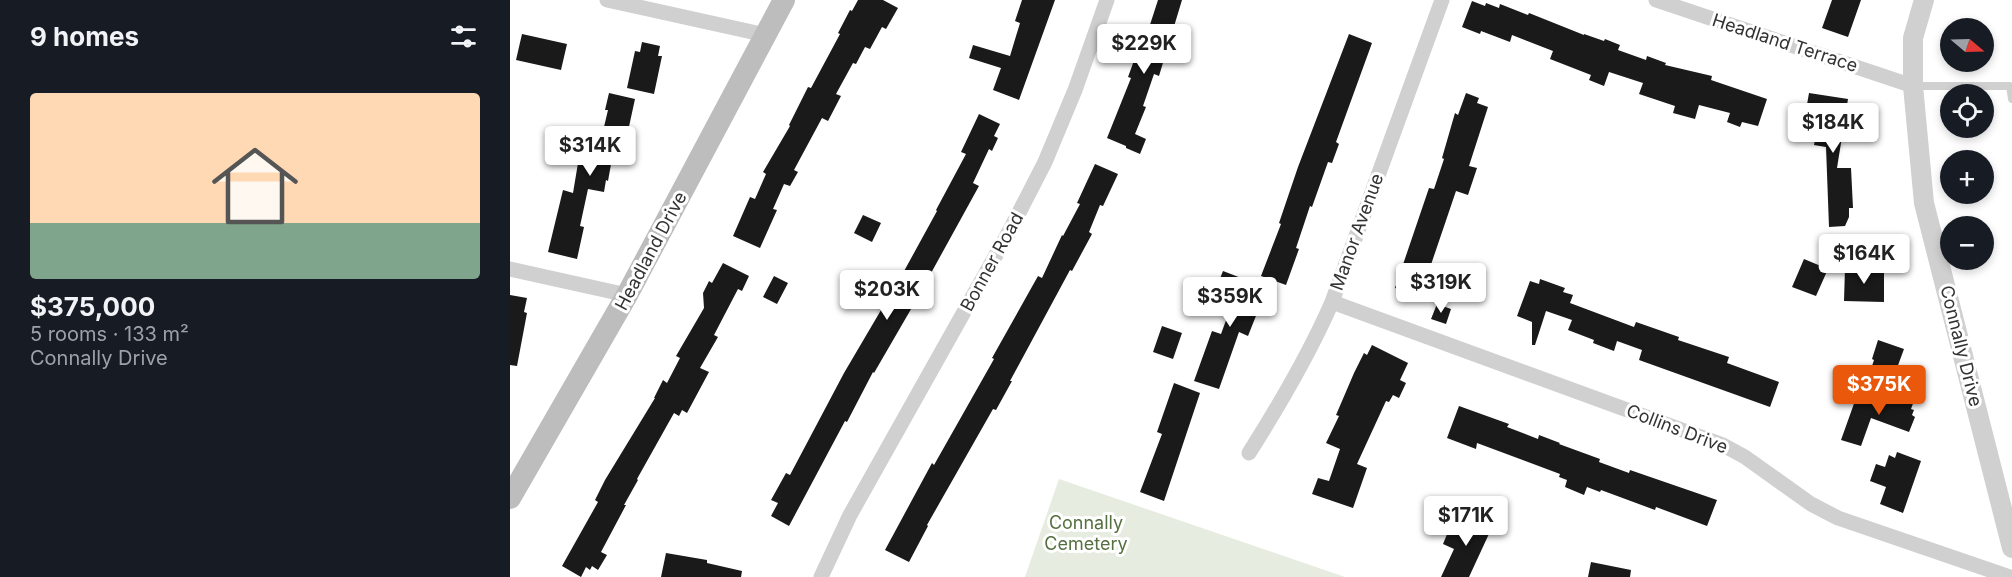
<!DOCTYPE html>
<meta charset="utf-8">
<style>
body{margin:0;font-family:Inter,sans-serif;background:#242831;color:#f1f3f6;height:100vh;display:flex;flex-direction:column;font-size:22px;white-space:nowrap}
*{box-sizing:border-box;margin:0}
p{font-size:20px;color:#9ea1a6}
.icon{flex:none;width:33px;height:33px;fill:none;stroke:currentColor;stroke-width:2;stroke-linecap:round;stroke-linejoin:round}
.map{position:relative;flex:1;overflow:hidden}
.details{display:flex;flex-direction:column;background:#171b24;width:510px}
.details>*{flex:none}
.needle{width:39px;rotate:109deg}
.fabs{position:absolute;left:1430px;top:18px;display:grid;gap:12px}
.fabs a{display:grid;place-items:center;width:54px;height:54px;border-radius:50%;background:#171b24;box-shadow:0 3px 9px #0003;font-size:30px}
.price{position:absolute;translate:-50% -51px;padding:0 14px;border-radius:6px;background:#fff;color:#222;font-size:20px;line-height:39px;filter:drop-shadow(0 2px 3px #0008)}
.price::after{content:'';position:absolute;left:50%;top:36px;width:18px;height:14px;margin-left:-9px;background:inherit;clip-path:polygon(0 0,100% 0,50% 100%)}
.price.on{background:#ea580c;color:#fff}
ul{padding:0;list-style:none}
li{display:grid;align-content:center;gap:12px;height:318px;padding:0 30px}
li span{display:grid;place-items:center;height:186px;border-radius:6px;color:#555}
li>.icon{margin-inline-start:auto}
span .icon{width:108px;height:108px;fill:#fffc;stroke-width:1}
li b{font-size:26px}
h2{display:flex;justify-content:space-between;align-items:center;height:72px;padding:0 30px;font-size:26px}
main{display:flex;flex:1;min-height:0}
.map>svg:first-child{display:block}
.green{fill:#e6ecdf}
.building{fill:#1a1a1a}
.lines{fill:none;stroke-linecap:round;stroke-linejoin:round}
.service{stroke:#d0d0d0;stroke-width:8}
.minor{stroke:#d0d0d0;stroke-width:15}
.tertiary{stroke:#d0d0d0;stroke-width:20}
.secondary{stroke:#bdbdbd;stroke-width:22}
.labels{text-anchor:middle;stroke-width:6;stroke-linejoin:round;paint-order:stroke}
.street-label{font-size:18px;fill:#333;stroke:#fff}
.park-label{font-size:18px;fill:#56703f;stroke:#fff}
</style>
<main>
<section class="details">
<h2>9 homes<svg class="icon" aria-label="filters" viewBox="0 0 24 24"><path d="M4 7h16M4 17h16"/><circle cx="9" cy="7" r="2"/><circle cx="15" cy="17" r="2"/></svg></h2>
<ul>
<li><span style="background:linear-gradient(#ffd9b3 70%,#7fa58c 0)"><svg class="icon" aria-label="home" viewBox="0 0 24 24"><path d="M3 11l9-7 9 7M6 9v11h12V9"/></svg></span><div><b>$375,000</b><p>5 rooms · 133 m²</p><p>Connally Drive</p></div></li>
</ul>
</section>
<div class="map">
<svg width="1502" height="577" viewBox="0 0 1502 577">
<rect width="100%" height="100%" fill="#fff"/>
<!-- green -->
<path class="green" d="M549,479l286,98h-320z"/>
<!-- building -->
<path class="building" d="M348,0h25l15,8 -12,21 -4,-2 -12,22 -5,-2 -9,17 -3,-1 -17,31 5,2 -13,25 -6,-3 -28,52 4,2 -8,14 -6,-2 -11,25 4,1 -17,38 -27,-12 17,-39 5,2 11,-25 -3,-2 27,-46 -1,-1 19,-38 3,1 29,-54 -2,-1 12,-23 2,1z
M512,0h33l-36,100 -26,-10 8,-22 -32,-10 4,-13 37,11 10,-33 -5,-2z
M648,0h24l-23,76 -5,-2 -11,32 3,1 -11,27 11,5 -6,15 -14,-6v-2l-19,-8 24,-60 -3,-1 15,-41 3,1z
M1322,0h29l-13,37 -26,-9z
M962,1l13,5 1,-3 13,5 1,-4 28,11 1,-2 55,22v-1l20,7 1,-2 15,6 -2,5 28,10 1,-4 19,7 -1,2 47,11 -1,4 56,19 -9,27 -16,-4 -2,5 -13,-5 3,-9 -31,-8 -4,14 -22,-6 2,-7 -36,-12 4,-11 -34,-11 -5,14 -15,-6 2,-5 -41,-16 3,-8 -41,-16 -2,7 -29,-11 -1,3 -18,-7z
M12,34l45,10 -6,26 -45,-10z
M839,34l23,9 -36,99 3,2 -7,19 -4,-1 -16,45 -2,-1 -14,42 3,1 -13,36 -25,-9 20,-52 -2,-1 19,-56z
M132,42l18,4 -2,10h4l-8,38 -27,-6 8,-37 5,1z
M99,93l26,6 -10,46 -10,-3 -7,39 -2,-1 -2,12 -16,-3 -8,37 4,1 -7,32 -29,-7 15,-62 10,3 8,-48 18,3 9,-38h-3z
M956,93l13,5 -2,5 11,4 -19,59 8,2 -9,27 -12,-4 -36,106 -25,-9 34,-100 5,1 10,-30 -2,-1 13,-45 3,2z
M1299,93l39,6 -11,69h14l2,40h-4v9l-4,9 -16,1 -3,-80 -12,-2 5,-27 -14,-2z
M469,114l21,10 -6,12 4,2 -6,13 -3,-2 -16,34 6,3 -65,118 -40,69 -1,-1 -26,50 -2,-1 -56,105 -18,-10 7,-13 -7,-3 15,-27 4,2 54,-102 40,-68 -2,-1 19,-32 2,1 34,-62 -1,-1 30,-56 -5,-2z
M585,164l23,10 -15,32 -3,-1 -11,27 3,2 -20,37 -2,-1 -60,111h2l-16,29 -3,-1 -66,116 1,1 -19,36 -24,-12 47,-87 2,2 60,-106 -2,-1 46,-82 4,2 20,-43 1,1 17,-32 -3,-1z
M353,215l18,8 -9,19 -18,-9z
M1294,259l24,10 -12,27 -24,-9z
M213,263l26,13 -7,15 -4,-2 -24,46 4,2 -18,31 9,4 -22,41 -5,-3 -3,6 -5,-3 -37,66 1,1 -14,25h2l-25,47 6,3 -9,15 -6,-4 -2,4 -4,-3 -5,10 -19,-11 36,-64 -3,-2 10,-20 50,-82h-1l9,-18 4,3 13,-25 -4,-2 28,-48 -1,-15 6,-12 3,2z
M1335,268h39v34l-40,-1z
M713,271l44,17 -19,48 -9,-4 -20,57 -25,-8 18,-50 9,3 15,-41 -19,-7z
M264,276l14,7 -11,21 -14,-7z
M1030,279l25,9 -2,4 10,3 -3,8 64,24 2,-5 43,15 -1,3 51,17 -2,6 52,19 -9,25 -131,-47 3,-10 -25,-9 -3,10 -21,-8 1,-3 -26,-10 4,-10 -26,-9 -11,34h-3v-23l-15,-6 13,-35 9,3z
M0,295l17,3 -3,14 3,1 -10,53 -7,-1z
M927,304l14,5 -5,15 -15,-5z
M652,326l20,7 -9,26 -20,-7z
M1368,340l26,9 -11,30 -23,-7 4,-12 -2,-1z
M862,345l36,18 -8,17 6,3 -7,15 -6,-3 -4,7 -3,-1 -29,63 10,4 -14,40 -41,-14 6,-16 11,3 11,-32 -14,-6 13,-27 -3,-1 18,-42 10,-20 3,2z
M664,383l26,10 -36,108 -24,-9 22,-58 -5,-2z
M1372,389l32,12 -3,8 3,1 -2,5 3,2 -6,15 -38,-14 -10,28 -20,-6 15,-42 19,7z
M949,406l50,18 -2,3 31,12 1,-4 21,8 -1,1 41,15 -1,3 30,11 1,-3 87,30 -10,26 -51,-19 -1,3 -54,-20 -1,2 -13,-5 -3,8 -19,-8 2,-7 -8,-3 1,-3 -83,-31 -1,6 -29,-11z
M1387,452l24,9 -18,52 -23,-9 6,-17 -16,-6 6,-17 9,3 4,-12 6,3z
M963,513l21,10 -25,54h-28l13,-28 -11,-5 7,-17 12,6z
M156,553l41,7v3l35,8 -1,6h-80z
M1081,562l40,8 -1,7h-42z"/>
<g class="lines">
<!-- service -->
<path class="service" d="M1404,86h96l2,13"/>
<!-- minor -->
<path class="minor" d="M97,0l159,35
M1146,0l257,86
M0,269l117,26
M822,302l391,143 22,12 66,47 27,14 172,59
M739,453c31,-49 60,-98 83,-151l110,-302
M311,577l29,-62 160,-285 35,-68 30,-72 32,-90"/>
<!-- tertiary -->
<path class="tertiary" d="M1414,0l-11,38v48l11,117 88,345"/>
<!-- secondary -->
<path class="secondary" d="M0,498l117,-203 157,-295"/>
</g>
<g class="labels">
<!-- street labels -->
<g class="street-label">
<text transform="translate(1275 43) rotate(18)" y="6">Headland Terrace</text>
<text transform="translate(847 232) rotate(-70)" y="6">Manor Avenue</text>
<text transform="translate(141 251) rotate(-62)" y="6">Headland Drive</text>
<text transform="translate(482 262) rotate(-61)" y="6">Bonner Road</text>
<text transform="translate(1451 346) rotate(76)" y="6">Connally Drive</text>
<text transform="translate(1167 429) rotate(21)" y="6">Collins Drive</text>
</g>
<!-- park labels -->
<g class="park-label">
<text x="576" y="529">Connally<tspan x="576" dy="21">Cemetery</tspan></text>
</g>
</g>
</svg>
<div class="fabs">
<a><svg class="needle" viewBox="-14 -14 28 28"><path d="M0-13l5 13h-10z" fill="#e53935"/><path d="M0 13l5-13h-10z" fill="#9ea1a6"/></svg></a>
<a><svg class="icon" aria-label="locate" viewBox="0 0 24 24"><circle cx="12" cy="12" r="6"/><path d="M12 2v4M12 18v4M2 12h4M18 12h4"/></svg></a>
<a>+</a>
<a>−</a>
</div>
<b class="price" style="left:634px;top:75px">$229K</b>
<b class="price" style="left:1323px;top:154px">$184K</b>
<b class="price" style="left:80px;top:177px">$314K</b>
<b class="price" style="left:1354px;top:285px">$164K</b>
<b class="price" style="left:931px;top:314px">$319K</b>
<b class="price" style="left:377px;top:321px">$203K</b>
<b class="price" style="left:720px;top:328px">$359K</b>
<b class="price on" style="left:1369px;top:416px">$375K</b>
<b class="price" style="left:956px;top:547px">$171K</b>
</div>
</main>
